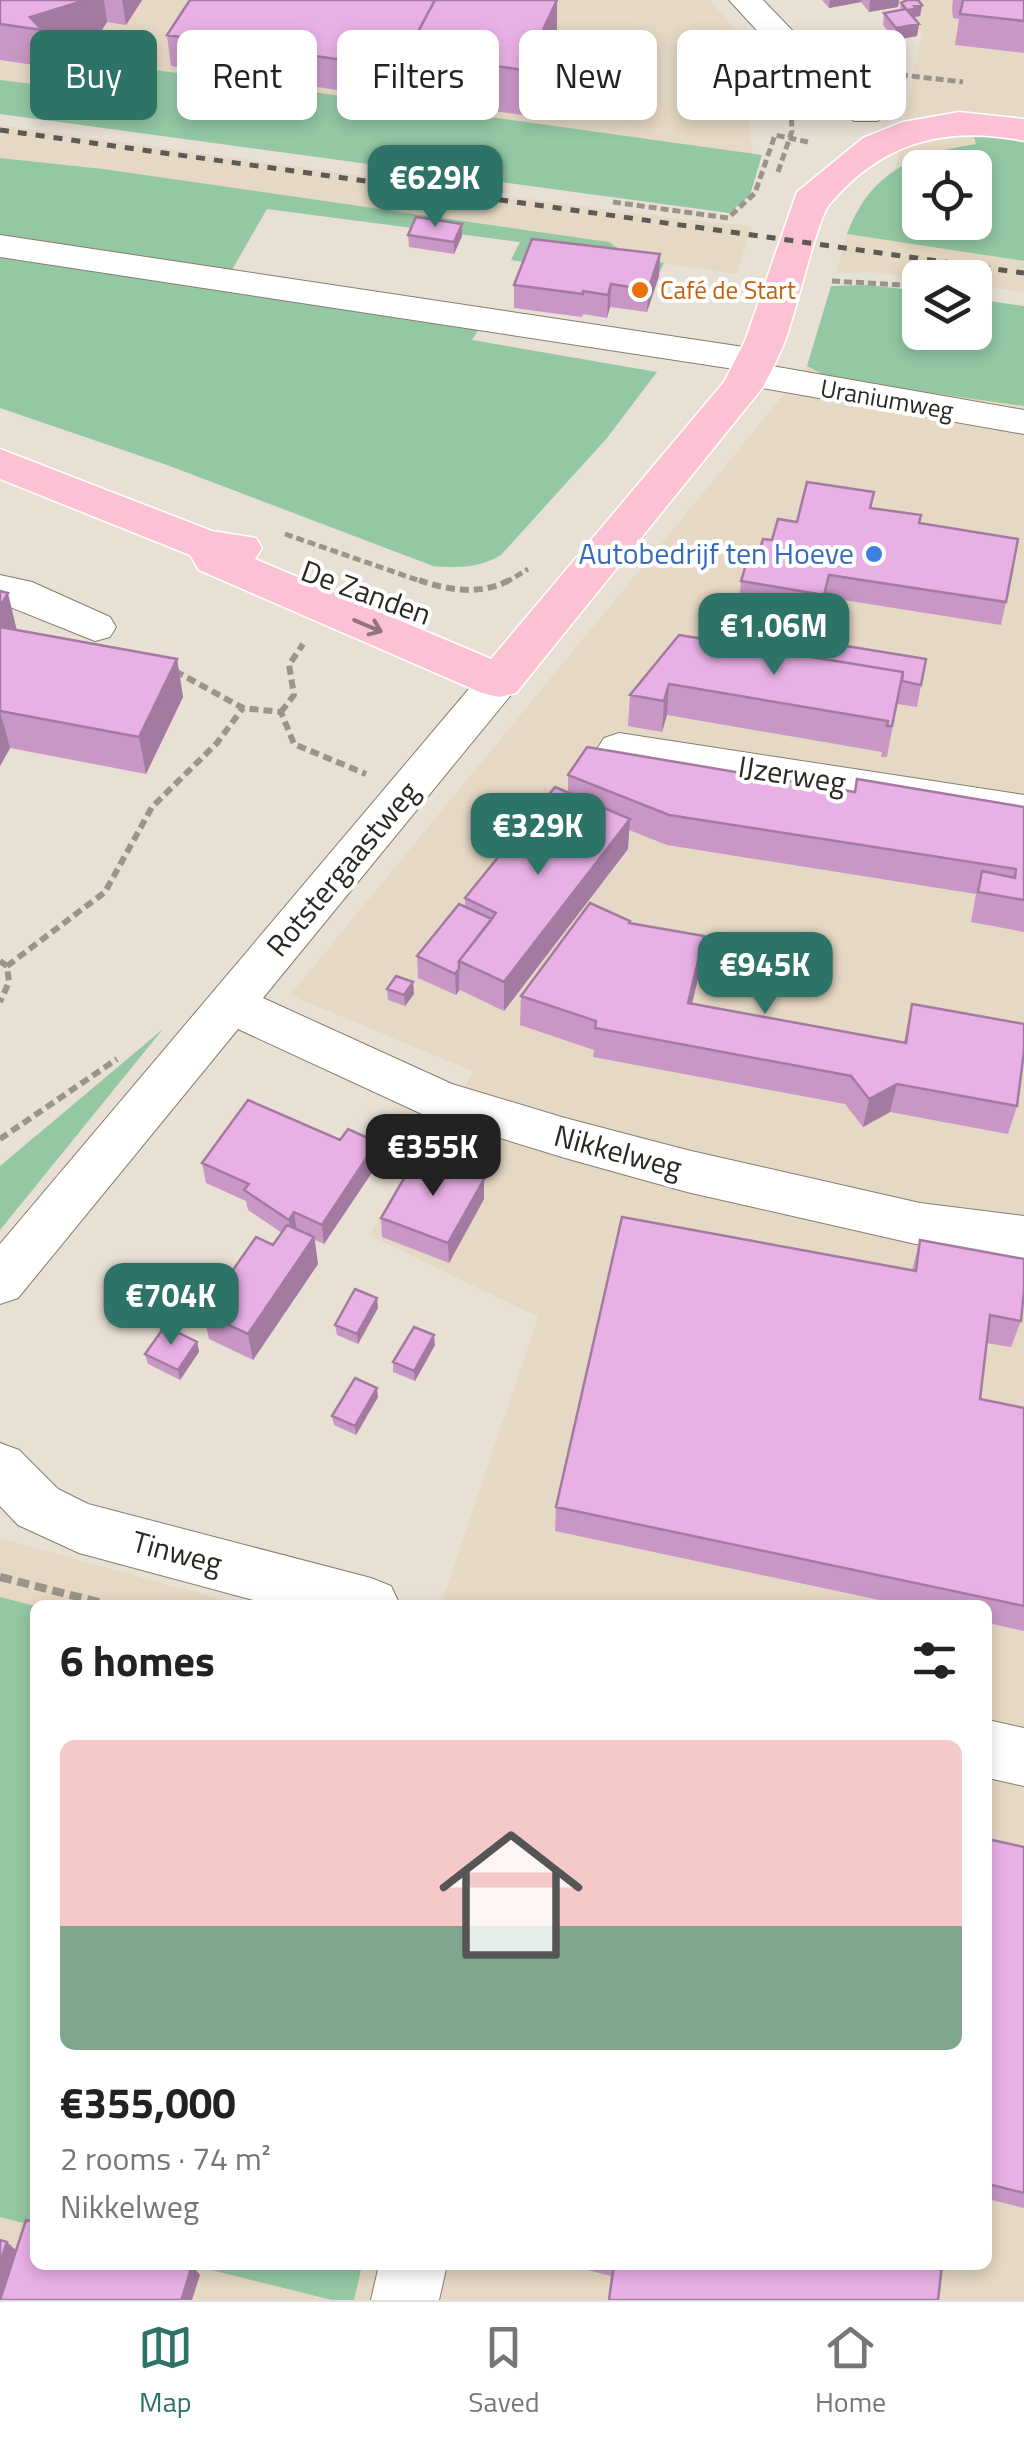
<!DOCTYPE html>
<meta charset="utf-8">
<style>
body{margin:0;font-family:"Titillium Web",sans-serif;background:#f6f6f6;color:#222;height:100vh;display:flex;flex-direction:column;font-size:38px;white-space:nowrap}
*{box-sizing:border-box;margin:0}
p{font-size:32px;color:#767676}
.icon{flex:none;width:55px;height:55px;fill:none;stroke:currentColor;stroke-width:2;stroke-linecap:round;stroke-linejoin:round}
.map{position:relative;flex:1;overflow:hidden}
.side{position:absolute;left:30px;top:1600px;width:962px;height:670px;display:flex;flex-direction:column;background:#fff;border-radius:15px;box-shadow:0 5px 15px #0003}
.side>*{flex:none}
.banner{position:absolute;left:30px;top:30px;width:965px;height:90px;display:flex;gap:20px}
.controls{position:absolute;left:902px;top:150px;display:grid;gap:20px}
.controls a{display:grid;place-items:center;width:90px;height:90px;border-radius:15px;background:#fff;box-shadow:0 5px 15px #0003;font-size:50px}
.price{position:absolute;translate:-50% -85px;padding:0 22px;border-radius:20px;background:#2e7368;color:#fff;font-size:32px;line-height:65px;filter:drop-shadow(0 2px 5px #0008)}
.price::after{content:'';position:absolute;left:50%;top:60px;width:30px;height:22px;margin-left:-15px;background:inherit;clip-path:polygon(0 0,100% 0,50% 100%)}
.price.active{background:#222;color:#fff}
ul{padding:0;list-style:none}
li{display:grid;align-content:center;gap:20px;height:530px;padding:0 30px}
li+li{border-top:2px solid #e0e0e0}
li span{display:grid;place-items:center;height:310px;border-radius:15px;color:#555}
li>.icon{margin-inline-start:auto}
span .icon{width:180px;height:180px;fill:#fffc;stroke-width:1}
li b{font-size:42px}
h2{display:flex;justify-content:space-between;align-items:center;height:120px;padding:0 30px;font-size:42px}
.pill{padding:0 35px;border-radius:15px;background:#fff;box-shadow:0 5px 15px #0003;font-size:35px;line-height:90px}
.pill.active{background:#2e7368;color:#fff}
.menu{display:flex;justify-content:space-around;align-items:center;height:140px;border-top:2px solid #e0e0e0;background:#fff;font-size:28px;color:#767676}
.menu a{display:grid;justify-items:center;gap:5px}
.menu .active{color:#2e7368}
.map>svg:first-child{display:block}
.built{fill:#e5d8c4}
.green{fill:#93c8a3;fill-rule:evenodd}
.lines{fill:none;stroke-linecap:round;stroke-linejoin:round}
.minor-casing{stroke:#857d71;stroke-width:2}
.major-casing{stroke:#fff;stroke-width:3}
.path-far2{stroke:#9a948b;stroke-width:5;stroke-dasharray:8 4;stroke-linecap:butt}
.path-far1{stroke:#9a948b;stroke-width:6;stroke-dasharray:9 5;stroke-linecap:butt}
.path{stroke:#9a948b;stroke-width:8;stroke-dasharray:12 6;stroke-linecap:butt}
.minor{fill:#fff;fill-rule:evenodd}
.major{fill:#fdc1d4;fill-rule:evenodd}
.rail{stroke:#5e5952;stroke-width:5;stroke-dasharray:9 9;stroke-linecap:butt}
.wall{fill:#c897c6}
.shaded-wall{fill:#a37ba1}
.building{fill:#e9b0e6;stroke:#a37ba1;stroke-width:2.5}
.oneway{stroke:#94747c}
.food-dot{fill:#e8710a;stroke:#fff;stroke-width:4}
.shop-dot{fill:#3f7fe0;stroke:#fff;stroke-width:4}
.labels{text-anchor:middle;stroke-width:8;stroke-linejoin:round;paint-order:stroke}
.far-food-label{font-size:25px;fill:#c56008;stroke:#fff;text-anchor:start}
.far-street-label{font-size:25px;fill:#2b2823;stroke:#fff}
.shop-label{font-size:30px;fill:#366cbe;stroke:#fff;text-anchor:end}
.street-label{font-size:30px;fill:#2b2823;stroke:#fff}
</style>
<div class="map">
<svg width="1024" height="2300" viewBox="0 0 1024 2300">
<rect width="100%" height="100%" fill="#e9e0d4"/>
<!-- built -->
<path class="built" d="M0,0h710l30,36 15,140 -755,-86z
M894,0h130v233l-49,-11v-54h-55l-34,50 36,-186z
M0,125l609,85 143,17 -16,47 -72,-11 -44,-13 -11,-8 -506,-73 -103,-11z
M847,234l177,27v31l-49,-7v-7l-55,1 -49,-7 -35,1z
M814,358l210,30v1912h-1024v-762l241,67h-206v660h953v-660h-547l97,-288 -169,-82 105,-163 -184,-77z"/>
<!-- green -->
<path class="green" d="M141,68l621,87 -12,40 -21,18 -729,-99v-34l68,8z
M973,134l51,5v122l-177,-27c24,-63 66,-80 129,-90zM920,168h55v54h-55z
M0,158l103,11 506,73 11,8 44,13 -6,12 -128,-12 -19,-3 9,-18 -253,-33 -38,66 -229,-35z
M0,254l480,73 -8,13 185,32 -50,66 -106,117c-22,13 -42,13 -68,11l-266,-101 -167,-57z
M868,285l52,6v41h55v-33l49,7v100l-192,-27 -25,-13 24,-80z
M163,1029l-163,201v-64z
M0,1597l35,9v620l-35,-9z
M191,2265h171l-8,35h-22z"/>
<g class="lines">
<defs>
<path id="minor" d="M729,0h34l70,73 45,34 5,7 -5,7h-24l-45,-34z
M0,235l757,114 13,4 6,8 -4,5 252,44v24l-274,-48 -13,-4 -6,-8 3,-5 -734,-112z
M0,575l32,7 78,35 6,10 -6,10 -15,4 -95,-38z
M499,666l15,5 6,10 -6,10 -251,307 189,86 113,34 122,32 233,53 104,13v44l-104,-15 -233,-53 -122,-34 -143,-44 -184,-85 -220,269 -18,6v-60l484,-573z
M619,733l405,62v32l-420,-67 -7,-11 7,-11z
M0,1443l19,7 39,39 30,15 283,74 20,8 9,19h-128l-193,-52 -61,-28 -18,-19z
M988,1720l36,8v58l-36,-8z
M379,2265h68l-8,35h-68z"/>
<path id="major" d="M959,112l65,7v22c-79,-16 -142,1 -195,64 -12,15 -33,107 -43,133 -6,17 -15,33 -23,49l-247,306 -17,4 -17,-4 -283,-123 -9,-15 -190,-76v-30l212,82 44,7 6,10 -7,11 236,100 233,-277 21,-41 52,-149 66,-54 40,-16z"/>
</defs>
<!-- minor casing -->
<use href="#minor" class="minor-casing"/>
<!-- major casing -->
<use href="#major" class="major-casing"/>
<!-- path-far2 -->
<path class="path-far2" d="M876,72l87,10
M778,172l14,-41 -1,-24
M613,202l115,16 27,-25 20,-58 33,7
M832,281l88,5
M285,534l141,49
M505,583l23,-14"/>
<!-- path-far1 -->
<path class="path-far1" d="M419,580c28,10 62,16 90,0
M175,671l68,37 38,4 13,32 72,30
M281,712l13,-17 -5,-30 14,-21
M0,961l7,5 2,16 -9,20
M7,966l98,-74 47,-85 65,-64 26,-35
M0,1139l117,-80"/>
<!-- path -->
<path class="path" d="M0,1577l110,28"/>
<!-- minor -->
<use href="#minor" class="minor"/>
<!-- major -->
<use href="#major" class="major"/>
<!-- rail -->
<path class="rail" d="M0,130l1024,143"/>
</g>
<!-- wall -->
<path class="wall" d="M0,0h142l-16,25 -19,-3 -9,14 -52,15 2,16 -48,-7z
M822,0h77l-1,7 -29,5 -8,-10 -32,6z
M953,0h71v53l-69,-8 4,-26 -6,-1 -1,-9z
M901,3l21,2 -2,11 -5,1 4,7 -2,12 -22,4 -12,-15 1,-12 16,-3z
M167,35l390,7 -34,73 -115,-16v-12l-7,12 -230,-33z
M408,235l54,1 -8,18 -45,-7z
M660,254l-1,22 -12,36 -37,-5 -3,11 -24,-4 -1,3 -68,-9v-23z
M874,492l-3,16 48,15 87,79 -5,23 -176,-28 -5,21 -81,-14 2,-23 31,-41 25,-18z
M0,591l17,39 160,29 6,38 -37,77 -136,-26 -10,18z
M679,635l242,50 -4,22 -20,-3 -10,53h-6l1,-5 -215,-37 -5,17 -34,-6 2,-31z
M568,775l286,17 170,15v125l-53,-10 5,-28 -309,-49 -38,-15 -1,19 -124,162 -44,-21 -4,5 -38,-17 -1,-22 48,-49v-9l103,-106z
M630,924l74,12 -3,30 -9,38 212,38 8,-38 105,102 -9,28 -118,-22 -27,15 -18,-23 -252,-47 1,-7 -74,-25 1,-29z
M413,982l1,12 -9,12 -17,-6 -1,-11z
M379,1162l-55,82 -9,-4 3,24 -65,96 -44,-21 -6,-26 70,-68 9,-12 -34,-23 -2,-9 -40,-18 -4,-20z
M484,1199l-35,64 -67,-26 -1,-19z
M920,1240l101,81 -10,26 -25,-4 -6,56 44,9v223l-36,-8v-18h-85l-348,-74 1,-24 356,-237z
M377,1298l1,10 -20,36 -21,-9 -2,-10z
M197,1342l2,10 -19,28 -32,-16 -3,-10z
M435,1345l-20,36 -22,-9v-10z
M378,1397l-22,38 -22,-10 -2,-9z
M988,1839l36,8v361l-36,-9z
M568,2265h374l-4,35h-330l3,-24z"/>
<!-- shaded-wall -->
<path class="shaded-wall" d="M86,0h18l3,22 -9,14 -52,15 -4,-21 -12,-13z
M122,0h20l-16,25z
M557,0v42l-34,73 1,-45z
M830,0h32l-1,2 -32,6z
M870,0h29l-1,7 -29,5z
M922,5l-2,11 -5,1 -1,4 -7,-11 7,-4z
M919,24l-2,12 -22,4 1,-12z
M406,55l2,32 -7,12 -2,-31z
M462,224v12l-8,18v-12z
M660,254l-1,22 -12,36 1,-22z
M611,284l-1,23 -3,11 1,-23z
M829,575l-4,22 -5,21 4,-23z
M8,593l9,38 -17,30v-54z
M177,659l6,38 -37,77 -7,-37z
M669,684l-2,31 -5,17 2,-31z
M0,711l10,37 -10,18z
M630,819l-2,30 -124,162v-29z
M704,936l-3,30 -16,66 3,-29z
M459,969v21l-3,5 -1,-21z
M413,982l1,12 -9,12 -1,-11z
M897,1084l-7,28 -27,15 6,-28z
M377,1142l2,20 -55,82 -2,-19z
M484,1179v20l-35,64 -1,-20z
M294,1212l3,20 -5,7 -3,-19z
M314,1237l4,27 -65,96 -5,-26z
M377,1298l1,10 -20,36 -1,-10z
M434,1335l1,10 -20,36 -1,-10z
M197,1342l2,10 -19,28 -2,-10z
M377,1388l1,9 -22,38 -1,-9z
M7,2242l12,11 -19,47v-37z
M192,2265l8,10 -8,25 -10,-2z"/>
<!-- building -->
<path class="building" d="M0,0h86l-56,17 12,13 -42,-6z
M190,0h245l-36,68 -232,-33z
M435,0h122l-33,70 -118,-16z
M907,0h11l4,5 -8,1 2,3 -9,1 -6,-7z
M963,0h61v21l-64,-7z
M906,9l13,15 -23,4 -12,-15z
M416,217l46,7 -8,18 -46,-7z
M532,239l128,15 -12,36 -37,-6 -3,11 -25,-4v3l-69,-9z
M807,482l67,10 -4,16 51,7 -2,8 99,16 -12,63 -177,-27 -5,20 -83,-14 7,-23 9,1 6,-20 9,1 6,-21 19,3z
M0,591l8,2 -8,14z
M717,625l209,34 -5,26 -19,-4 1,-9 -190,-31z
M0,627l177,32 -38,78 -139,-26z
M679,635l224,37 -11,54h-5l1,-5 -219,-37 -5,17 -34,-6z
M587,747l268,45 2,-13 167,28v93l-46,-8 4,-21 33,7 1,-9 -347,-54 -101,-40z
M555,787l75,32 -126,163 -45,-21 37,-48 -31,-15z
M590,903l40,18 -1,2 75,13 -16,67 218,40 6,-39 112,20v27l-7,55 -120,-22 -28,15 -18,-23 -256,-48 1,-7 -75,-25z
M459,904l33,15 -33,42v8l-4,5 -38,-18z
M396,976l17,6 -9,13 -17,-6z
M248,1100l92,40 8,-11 29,13 -55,83 -28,-13 -5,8 -45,-30 5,-6 -47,-21z
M418,1154l66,25 -36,64 -67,-25z
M622,1217l294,54 4,-31 104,19v32l-3,30 -31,-6 -10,84 44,9v198l-468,-99z
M287,1225l27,12 -66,97 -45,-21 53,-76 17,8z
M355,1289l22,9 -20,36 -22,-9z
M165,1326l32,16 -19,28 -33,-16z
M414,1327l20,8 -20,36 -21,-9z
M355,1378l22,10 -22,38 -23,-10z
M988,1839l36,8v346l-36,-9z
M26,2220l9,2v43h157l-10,33 9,2h-191z
M0,2240l7,2 -7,21z
M612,2265h330l-4,35h-329l5,-35z"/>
<!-- one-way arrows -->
<defs><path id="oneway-shaft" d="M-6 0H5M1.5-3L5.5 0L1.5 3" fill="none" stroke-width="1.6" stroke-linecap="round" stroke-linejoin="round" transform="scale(2.5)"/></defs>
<use class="oneway" href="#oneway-shaft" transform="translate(368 626) rotate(23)"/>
<!-- markers -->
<circle class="food-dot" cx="640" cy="290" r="10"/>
<circle class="shop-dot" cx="874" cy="554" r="10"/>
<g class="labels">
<!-- far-food labels -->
<g class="far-food-label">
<text x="660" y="299">Café de Start</text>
</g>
<!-- far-street labels -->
<g class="far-street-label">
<text transform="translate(887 399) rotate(10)" y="9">Uraniumweg</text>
</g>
<!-- shop labels -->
<g class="shop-label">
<text x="854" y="564">Autobedrijf ten Hoeve</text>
</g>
<!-- street labels -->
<g class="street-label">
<text transform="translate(366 593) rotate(20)" y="10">De Zanden</text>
<text transform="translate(792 775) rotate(9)" y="10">IJzerweg</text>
<text transform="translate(343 869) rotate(-50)" y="10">Rotstergaastweg</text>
<text transform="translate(618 1152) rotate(15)" y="10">Nikkelweg</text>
<text transform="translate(177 1553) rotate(15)" y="10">Tinweg</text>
</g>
</g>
</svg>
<div class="controls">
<a><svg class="icon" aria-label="locate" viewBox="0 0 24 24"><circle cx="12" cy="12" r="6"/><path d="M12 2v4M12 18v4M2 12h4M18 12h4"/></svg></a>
<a><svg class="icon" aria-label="layers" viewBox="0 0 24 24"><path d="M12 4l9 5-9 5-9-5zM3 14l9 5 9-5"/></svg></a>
</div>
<b class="price" style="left:435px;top:230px">€629K</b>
<b class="price" style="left:774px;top:678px">€1.06M</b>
<b class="price" style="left:538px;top:878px">€329K</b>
<b class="price" style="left:765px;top:1017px">€945K</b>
<b class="price active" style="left:433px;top:1199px">€355K</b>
<b class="price" style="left:171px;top:1348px">€704K</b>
<div class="banner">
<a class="pill active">Buy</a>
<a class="pill">Rent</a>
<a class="pill">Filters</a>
<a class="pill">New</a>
<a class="pill">Apartment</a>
</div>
<section class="side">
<h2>6 homes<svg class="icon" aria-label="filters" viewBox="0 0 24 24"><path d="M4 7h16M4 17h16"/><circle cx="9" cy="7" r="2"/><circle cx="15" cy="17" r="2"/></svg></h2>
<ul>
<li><span style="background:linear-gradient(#f6c9c9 60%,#7fa58c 0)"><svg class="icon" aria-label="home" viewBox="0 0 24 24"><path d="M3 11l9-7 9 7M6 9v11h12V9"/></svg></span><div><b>€355,000</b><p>2 rooms · 74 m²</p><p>Nikkelweg</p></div></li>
</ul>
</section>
</div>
<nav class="menu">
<a class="active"><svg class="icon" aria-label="map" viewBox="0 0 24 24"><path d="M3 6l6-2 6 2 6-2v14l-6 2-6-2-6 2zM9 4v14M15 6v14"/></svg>Map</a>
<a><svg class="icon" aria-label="saved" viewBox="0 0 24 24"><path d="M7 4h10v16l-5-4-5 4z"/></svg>Saved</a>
<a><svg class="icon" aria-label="home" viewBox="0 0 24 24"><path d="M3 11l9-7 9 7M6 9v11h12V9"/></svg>Home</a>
</nav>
